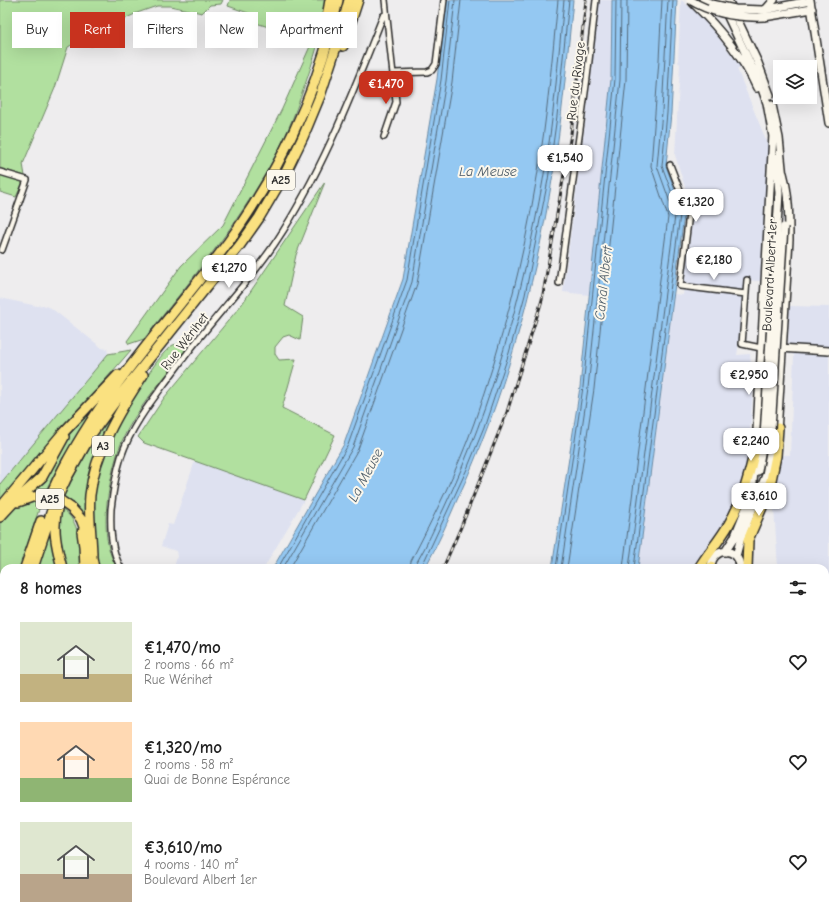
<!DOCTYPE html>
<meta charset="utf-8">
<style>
body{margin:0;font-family:"Comic Neue",sans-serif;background:#f6f6f6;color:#222;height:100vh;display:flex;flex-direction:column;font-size:15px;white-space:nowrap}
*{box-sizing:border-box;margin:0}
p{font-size:13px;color:#767676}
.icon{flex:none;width:22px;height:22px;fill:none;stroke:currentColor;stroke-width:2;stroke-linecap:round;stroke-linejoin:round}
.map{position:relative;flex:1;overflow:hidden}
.drawer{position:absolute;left:0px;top:564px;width:829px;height:356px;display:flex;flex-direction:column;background:#fff;border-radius:12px 12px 0 0;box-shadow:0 4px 16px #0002}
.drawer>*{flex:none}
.hud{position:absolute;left:12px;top:12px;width:400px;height:36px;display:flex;gap:8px}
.tools{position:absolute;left:773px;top:60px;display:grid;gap:8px}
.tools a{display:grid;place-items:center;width:44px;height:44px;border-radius:0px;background:#fff;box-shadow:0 4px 16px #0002;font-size:20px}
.price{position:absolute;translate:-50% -34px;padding:0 9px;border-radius:8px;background:#fff;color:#222;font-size:13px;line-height:26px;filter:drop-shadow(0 1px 2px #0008)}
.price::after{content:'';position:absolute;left:50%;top:24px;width:12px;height:9px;margin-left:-6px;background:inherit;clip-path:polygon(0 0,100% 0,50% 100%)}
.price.current{background:#c8321e;color:#fff}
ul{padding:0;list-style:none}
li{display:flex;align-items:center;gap:12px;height:100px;padding:0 20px}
li span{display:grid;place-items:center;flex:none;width:112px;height:80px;border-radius:0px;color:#555}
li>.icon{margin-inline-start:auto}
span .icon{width:48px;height:48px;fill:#fffc;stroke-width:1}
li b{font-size:17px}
h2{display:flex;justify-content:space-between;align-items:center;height:48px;padding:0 20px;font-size:17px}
.chip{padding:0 14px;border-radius:0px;background:#fff;box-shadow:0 4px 16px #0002;font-size:14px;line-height:36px}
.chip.current{background:#c8321e;color:#fff}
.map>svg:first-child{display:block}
.built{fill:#dee1f0}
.green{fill:#b1e09f;stroke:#6e8665}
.water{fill:#94c8f2;stroke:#6a89a2}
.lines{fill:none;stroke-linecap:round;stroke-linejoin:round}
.shore{stroke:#556a7b;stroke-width:1}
.street-casing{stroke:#2b2b2b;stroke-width:8}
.secondary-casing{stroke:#2b2b2b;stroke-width:10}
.highway-casing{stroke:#2b2b2b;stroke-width:12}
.street{stroke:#fbf7ec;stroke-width:5}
.secondary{stroke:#fbf7ec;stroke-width:7}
.highway{stroke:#fae180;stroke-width:9}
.rail-casing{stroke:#2b2b2b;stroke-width:3}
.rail{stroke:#fbf7ec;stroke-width:1.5;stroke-dasharray:4.5;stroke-linecap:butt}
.secondary-bridge-casing{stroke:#2b2b2b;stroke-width:10;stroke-linecap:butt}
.highway-bridge-casing{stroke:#2b2b2b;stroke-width:12;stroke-linecap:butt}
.secondary-bridge{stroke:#fbf7ec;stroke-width:7}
.highway-bridge{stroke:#fae180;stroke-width:9}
.labels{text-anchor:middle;stroke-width:4;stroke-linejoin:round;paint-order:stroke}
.shield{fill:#fbf7ec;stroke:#696865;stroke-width:1}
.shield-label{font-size:12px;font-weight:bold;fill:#2b2b2b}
.street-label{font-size:13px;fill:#2b2b2b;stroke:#fbf7ec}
.water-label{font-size:14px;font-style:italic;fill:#4a5a67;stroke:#fbf7ec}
</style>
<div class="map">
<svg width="829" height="920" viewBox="0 0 829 920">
<rect width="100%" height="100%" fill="#eeedee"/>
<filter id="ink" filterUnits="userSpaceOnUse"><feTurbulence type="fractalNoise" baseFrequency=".025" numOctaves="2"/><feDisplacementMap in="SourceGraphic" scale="8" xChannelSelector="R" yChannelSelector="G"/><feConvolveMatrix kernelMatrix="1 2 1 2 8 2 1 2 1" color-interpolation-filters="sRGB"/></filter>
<g filter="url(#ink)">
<!-- built -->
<path class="built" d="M599,0h13l-1,79 -22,216 -26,-3 28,-214z
M681,0l13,10 15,15 29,38 3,4 -4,2 31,76 2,12 -6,100 -3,24 -17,-1 -6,69 -1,6 13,-1 3,35 -4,57 -4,27 -7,22 -16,31 -23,32 -9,10h-52l36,-274 9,1 10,-82 -18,-58 5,-91 -2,-2z
M0,298l37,8 6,-1 8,3 51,40 5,1 1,5 -108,130z
M789,306l40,1v341h-4v-80h-47l-5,-75 9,-38h8l4,-100 -6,-2z
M195,461l109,39 -40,68h-90l3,-12 -1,-5 -15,-5 7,-22 5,1z
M609,916h211v4h-212z"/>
<!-- green -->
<path class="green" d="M0,0h223l-2,4 -11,1 -8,8 -32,-7h-13l-20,7 -21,10 -10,15 -14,8 -17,-3 -7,4 -13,41 -32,76 2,12 -25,-8z
M230,0h96c-2,27 -10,51 -18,76 -10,29 -20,58 -35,84 -35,65 -83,121 -129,179l-15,5 -2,-3 54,-75 42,-41 59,-116 30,-67 -23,-12 -8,1 -28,-9 1,-7 -26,-9z
M0,175l23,7 -7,15 -16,-5z
M325,182l-29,73 -11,51 18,11 -3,23 -11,-5 -6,2 -8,10v7l4,6 17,-1 -14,49 53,27 -31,65 -160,-57 -6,-6 26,-39 78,-94z
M233,248l-126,157 26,-36 95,-120z
M185,344l2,4c-21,29 -51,60 -65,93 -8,20 -12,40 -15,62 -2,22 -2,45 10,65h-20c-4,-28 -6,-55 -1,-82 2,-15 7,-30 13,-44 8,-18 49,-90 64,-97 3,-1 8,-1 12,-1z
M131,350l-131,151v-17l108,-130z
M129,393l-24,43 -19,89 -7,-14 -15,-15c18,-37 39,-71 65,-103z
M104,395l-38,59 -3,3 -18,35 -15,1 40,-59z
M42,500l-22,68h-16v46h-4v-92c13,-15 22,-20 42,-22z
M59,507c3,3 7,5 10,8 12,14 11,36 12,53h-16l-6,-22z
M52,526l8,42h-22z
M4,674v77l-4,3v-70z
M328,916h82l-1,4h-81z"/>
<!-- water -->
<path class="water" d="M446,0h127c-6,60 -11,120 -21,180 -18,110 -48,219 -95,320 -10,23 -20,46 -32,68h-152l71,-124 59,-165 34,-200z
M612,0h65l-6,113 -5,53 18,49 -46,353h-86l28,-181 31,-308z
M4,878v38h146l-4,4h-146v-38z
M508,916h78l1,4h-80z"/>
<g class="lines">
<!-- shore -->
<path class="shore" d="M278,568l70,-123 59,-165 34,-200 9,-80
M283,568l70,-121 59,-165 34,-201 9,-81
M290,568l68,-119 59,-165 35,-202 9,-82
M410,568l1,-7c23,-45 46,-90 63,-138 28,-79 49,-162 63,-246 10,-58 15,-118 21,-177
M416,568l1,-6c10,-17 18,-36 27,-54 49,-104 79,-215 99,-328 11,-60 15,-120 21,-180
M421,568l46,-99 17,-41 25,-75 16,-58 23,-115 9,-64 12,-116
M556,568l27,-181 32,-308 1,-79
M561,568l27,-180 32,-308 1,-80
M567,568l27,-179 32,-309 1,-80
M623,568l45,-351 -17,-51 8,-106 3,-60
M629,568l46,-352 -18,-50 5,-54 6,-112
M634,568l46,-353 -18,-49 5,-53 6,-113"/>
<defs>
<path id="street" d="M393,73l34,-1 5,-2 4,-6 8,-64
M384,137l12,-35 -11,-102
M670,165l19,49 -9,72 66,8
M0,172l27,8 -25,70
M747,280l-5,64 19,4
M559,283l28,-205 9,-78
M121,568c-10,-17 -11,-39 -10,-59 2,-17 5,-36 10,-52 10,-30 29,-54 47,-78 10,-13 19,-26 29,-38 29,-37 61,-70 86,-110 42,-67 71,-141 100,-215l3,-2
M0,807l4,-6"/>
<path id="secondary" d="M703,0l9,4
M720,0l41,86 6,17 6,34
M728,0l30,63 12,32
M810,0l19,123
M693,3c26,25 49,52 64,85
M766,9l8,-9
M763,10l47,-9
M764,17l48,-8
M772,105l7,33 4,40
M776,157l3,36 -2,33
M779,348l50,3
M777,432l12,-192c0,-23 0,-45 -6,-67
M756,449l17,-315
M758,471l6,-35
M766,475l5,-13
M752,492l3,-30
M725,552l9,-14 20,-49
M736,556l4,-15 26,-66 4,-22 1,-24
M711,568c0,-22 29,-22 29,0
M825,688l4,3
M825,698l4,3
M825,841l4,5
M825,895l4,-35
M824,920v-4"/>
<path id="highway" d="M324,35l6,-35
M343,46l15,-46
M52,492c39,-87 105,-157 163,-232 59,-77 103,-165 123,-260
M18,502l14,-5 16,-1
M0,508l62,-74 56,-59
M71,508l10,11 7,18
M57,509c-5,21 0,39 5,59
M0,517l12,-13 30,-27 22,-40
M82,532l2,14 1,22
M91,552l3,16
M92,557c0,-20 -4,-41 -2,-62 5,-44 29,-84 53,-120
M25,568l16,-47
M33,568l20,-61 13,-28 26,-46 28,-38 120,-150 19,-27 26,-44 18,-37 17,-41 19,-58 10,-38
M699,568c9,-15 21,-28 30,-44 14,-24 21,-51 27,-79
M709,568l2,-1
M747,568l1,-28 15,-35 8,-25 5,-24 2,-28
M0,622l4,1
M0,641l4,-12
M0,667l4,-12
M825,742l4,1
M825,756l4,-1
M0,763l4,-4
M0,777l4,-6
M825,812v-1
M825,829l2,-1"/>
</defs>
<!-- street casing -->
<use href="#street" class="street-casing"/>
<!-- secondary casing -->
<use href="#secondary" class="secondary-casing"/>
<!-- highway casing -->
<use href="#highway" class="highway-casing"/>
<!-- street -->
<use href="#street" class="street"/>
<!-- secondary -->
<use href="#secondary" class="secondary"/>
<!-- highway -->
<use href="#highway" class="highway"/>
<defs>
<path id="rail" d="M443,568l18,-41 46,-115 35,-112 29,-166 15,-134
M187,920l3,-4"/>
</defs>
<!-- rail casing -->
<use href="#rail" class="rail-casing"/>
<!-- rail -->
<use href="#rail" class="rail"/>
<defs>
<path id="secondary-bridge" d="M690,0c23,14 47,18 74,17
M712,4l23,5 28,1
M771,429l13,-202
M764,436l13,-210"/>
<path id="highway-bridge" d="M48,496l13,5 10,7
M0,633l4,1"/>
</defs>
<!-- secondary-bridge casing -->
<use href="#secondary-bridge" class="secondary-bridge-casing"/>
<!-- highway-bridge casing -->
<use href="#highway-bridge" class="highway-bridge-casing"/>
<!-- secondary-bridge -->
<use href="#secondary-bridge" class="secondary-bridge"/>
<!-- highway-bridge -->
<use href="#highway-bridge" class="highway-bridge"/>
</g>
</g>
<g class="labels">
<!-- shield labels -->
<g class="shield">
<rect x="267" y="170" width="28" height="20" rx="3"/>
<rect x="92" y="436" width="22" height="20" rx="3"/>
<rect x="36" y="489" width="28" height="20" rx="3"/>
</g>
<g class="shield-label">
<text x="281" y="184">A25</text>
<text x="103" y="450">A3</text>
<text x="50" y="503">A25</text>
</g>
<!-- street labels -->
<g class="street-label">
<text transform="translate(575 81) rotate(-83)" y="5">Rue du Rivage</text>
<text transform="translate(769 275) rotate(-87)" y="5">Boulevard Albert 1er</text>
<text transform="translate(184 341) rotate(-52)" y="5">Rue Wérihet</text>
</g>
<!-- water labels -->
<g class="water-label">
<text x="488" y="176">La Meuse</text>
<text transform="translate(603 283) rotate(-84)" y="5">Canal Albert</text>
<text transform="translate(365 475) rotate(-62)" y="5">La Meuse</text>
</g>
</g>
</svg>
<div class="tools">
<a><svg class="icon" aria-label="layers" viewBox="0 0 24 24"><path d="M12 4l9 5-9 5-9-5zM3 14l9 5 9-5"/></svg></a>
</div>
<b class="price current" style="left:386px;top:105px">€1,470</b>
<b class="price" style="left:565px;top:179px">€1,540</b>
<b class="price" style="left:696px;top:223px">€1,320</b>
<b class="price" style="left:714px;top:281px">€2,180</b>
<b class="price" style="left:229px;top:289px">€1,270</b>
<b class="price" style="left:749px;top:396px">€2,950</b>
<b class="price" style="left:751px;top:462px">€2,240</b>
<b class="price" style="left:759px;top:517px">€3,610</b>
<div class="hud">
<a class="chip">Buy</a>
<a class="chip current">Rent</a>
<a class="chip">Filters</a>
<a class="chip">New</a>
<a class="chip">Apartment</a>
</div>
<section class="drawer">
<h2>8 homes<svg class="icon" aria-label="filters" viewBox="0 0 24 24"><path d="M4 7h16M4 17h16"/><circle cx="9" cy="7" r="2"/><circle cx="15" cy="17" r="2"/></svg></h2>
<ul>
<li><span style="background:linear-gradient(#dfe7d0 65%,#c2b280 0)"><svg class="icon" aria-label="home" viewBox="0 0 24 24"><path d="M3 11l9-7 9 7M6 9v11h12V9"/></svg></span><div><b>€1,470/mo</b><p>2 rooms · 66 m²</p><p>Rue Wérihet</p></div><svg class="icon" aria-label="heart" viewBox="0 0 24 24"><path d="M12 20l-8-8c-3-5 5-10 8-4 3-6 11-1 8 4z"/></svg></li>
<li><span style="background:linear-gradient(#ffd9b3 70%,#8fb573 0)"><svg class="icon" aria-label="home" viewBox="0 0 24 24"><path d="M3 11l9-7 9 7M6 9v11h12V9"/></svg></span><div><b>€1,320/mo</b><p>2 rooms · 58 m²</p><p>Quai de Bonne Espérance</p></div><svg class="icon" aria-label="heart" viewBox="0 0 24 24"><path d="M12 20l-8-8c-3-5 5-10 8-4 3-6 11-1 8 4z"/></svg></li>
<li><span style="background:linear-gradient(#dfe7d0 65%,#b9a48a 0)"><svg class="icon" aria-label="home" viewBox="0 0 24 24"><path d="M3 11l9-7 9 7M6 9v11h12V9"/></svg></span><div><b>€3,610/mo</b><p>4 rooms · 140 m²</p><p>Boulevard Albert 1er</p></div><svg class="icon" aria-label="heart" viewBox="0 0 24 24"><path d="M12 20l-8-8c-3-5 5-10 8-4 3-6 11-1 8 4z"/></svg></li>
</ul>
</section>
</div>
